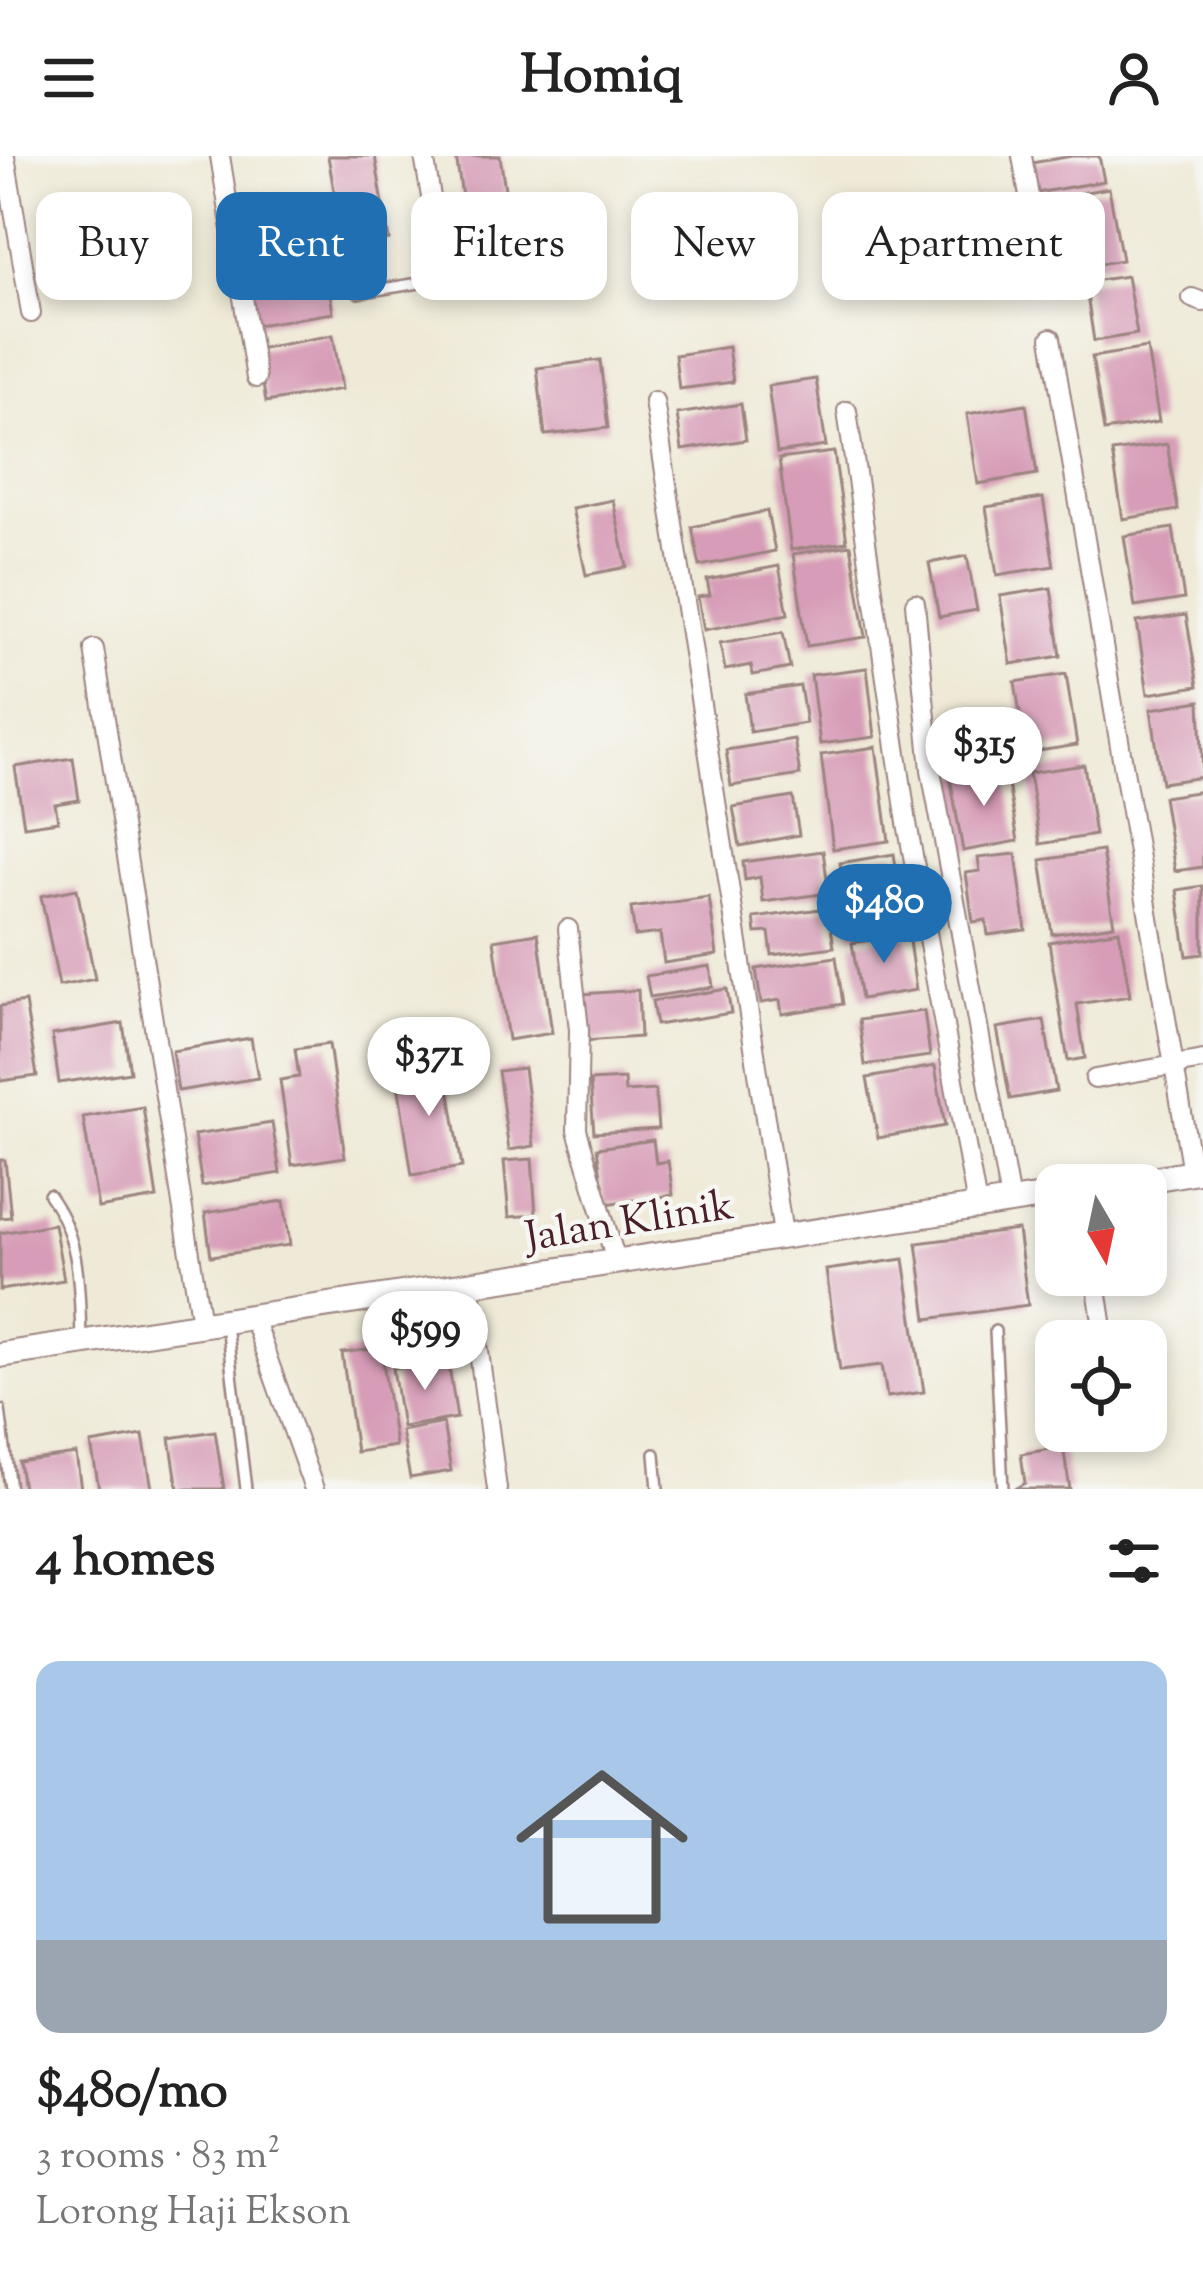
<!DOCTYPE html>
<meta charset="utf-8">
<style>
body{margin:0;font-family:"Sorts Mill Goudy",serif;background:#f6f6f6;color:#222;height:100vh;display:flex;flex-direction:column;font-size:45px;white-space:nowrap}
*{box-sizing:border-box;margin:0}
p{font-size:39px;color:#767676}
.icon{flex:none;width:66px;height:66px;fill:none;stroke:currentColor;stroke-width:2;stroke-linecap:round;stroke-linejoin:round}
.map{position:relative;height:1333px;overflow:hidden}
.side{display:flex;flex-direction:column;background:#fff;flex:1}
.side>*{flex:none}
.hud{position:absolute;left:36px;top:36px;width:1131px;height:108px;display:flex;gap:24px}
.needle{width:78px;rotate:171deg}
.fabs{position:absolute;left:1035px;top:1008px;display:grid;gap:24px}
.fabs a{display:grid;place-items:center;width:132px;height:132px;border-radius:24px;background:#fff;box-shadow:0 6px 18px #0003;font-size:60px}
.price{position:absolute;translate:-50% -102px;padding:0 27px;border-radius:42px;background:#fff;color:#222;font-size:39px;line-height:78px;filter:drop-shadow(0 3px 6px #0008)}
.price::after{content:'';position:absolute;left:50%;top:72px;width:36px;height:27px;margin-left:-18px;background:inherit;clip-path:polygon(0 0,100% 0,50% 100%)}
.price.current{background:#1f6fb2;color:#fff}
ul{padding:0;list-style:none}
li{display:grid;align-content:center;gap:24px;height:636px;padding:0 36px}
li span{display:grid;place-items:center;height:372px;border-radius:24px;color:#555}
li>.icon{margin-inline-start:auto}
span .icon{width:216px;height:216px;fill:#fffc;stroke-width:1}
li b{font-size:51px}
h2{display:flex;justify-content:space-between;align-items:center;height:144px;padding:0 36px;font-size:51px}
.chip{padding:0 42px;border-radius:24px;background:#fff;box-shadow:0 6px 18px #0003;font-size:42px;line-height:108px}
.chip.current{background:#1f6fb2;color:#fff}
header{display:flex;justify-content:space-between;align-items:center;height:156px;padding:0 36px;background:#fff;font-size:54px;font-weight:800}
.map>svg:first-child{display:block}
.building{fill:#d79cb7}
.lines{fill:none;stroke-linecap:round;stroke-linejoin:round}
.service-casing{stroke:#9c8481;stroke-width:14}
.minor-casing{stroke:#9c8481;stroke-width:22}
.tertiary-casing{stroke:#9c8481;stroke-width:28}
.service{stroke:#fff;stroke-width:9}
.minor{stroke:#fff;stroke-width:18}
.tertiary{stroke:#fff;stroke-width:24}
.labels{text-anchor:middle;stroke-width:9;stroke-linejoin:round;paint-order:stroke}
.street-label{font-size:42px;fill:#4a1f2b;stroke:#f6f6f2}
</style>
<header><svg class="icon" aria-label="menu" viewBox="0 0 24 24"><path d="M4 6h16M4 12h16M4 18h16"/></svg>Homiq<svg class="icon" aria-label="person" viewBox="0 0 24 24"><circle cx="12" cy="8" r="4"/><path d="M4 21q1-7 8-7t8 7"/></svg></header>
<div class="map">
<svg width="1203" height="1333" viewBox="0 0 1203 1333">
<rect width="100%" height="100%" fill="#f6f6f2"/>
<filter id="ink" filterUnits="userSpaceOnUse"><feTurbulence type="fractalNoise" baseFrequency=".00833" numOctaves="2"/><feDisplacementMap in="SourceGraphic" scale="24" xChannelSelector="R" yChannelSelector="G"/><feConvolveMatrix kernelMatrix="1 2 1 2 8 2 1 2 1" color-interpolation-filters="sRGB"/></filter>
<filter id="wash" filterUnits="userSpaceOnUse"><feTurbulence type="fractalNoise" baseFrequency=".004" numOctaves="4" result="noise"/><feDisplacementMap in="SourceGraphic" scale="48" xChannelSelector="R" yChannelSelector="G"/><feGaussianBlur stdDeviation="2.7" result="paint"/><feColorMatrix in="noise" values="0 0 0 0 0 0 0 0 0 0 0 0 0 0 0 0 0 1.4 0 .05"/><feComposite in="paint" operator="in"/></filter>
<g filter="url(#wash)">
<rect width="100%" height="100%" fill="#efead7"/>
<g id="blocks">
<!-- building -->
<path class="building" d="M328,0h47l14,84 -45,8z
M456,0h44l12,80 -43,7z
M1072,0h27l5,25 -73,13 -5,-30z
M1109,32l13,72 -59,10 -3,-21 -17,3 -5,-29 17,-3 -4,-22z
M325,104l8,53 -83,13 -8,-53z
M1127,120l10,58 -43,7 -9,-59z
M333,179l9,54 -76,13 -9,-53z
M728,191l5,35 -54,7 -4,-34z
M1147,192l12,74 -55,9 -12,-74z
M600,204l8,68 -63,7 -8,-67z
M816,223l10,67 -49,7 -9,-67z
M741,248l5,36 -64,10 -5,-36z
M1026,248l11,70 -59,10 -11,-70z
M1167,288l11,66 -55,9 -11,-67z
M834,296l13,90 -56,8 -12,-91z
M1043,342l11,68 -57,9 -11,-68z
M613,344l14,67 -41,8 -14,-67z
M767,355l8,40 -75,15 -8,-39z
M1173,372l11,71 -49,8 -11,-71z
M851,389l15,92 -59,9 -14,-92z
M967,400l10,54 -38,7 -10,-54z
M779,410l9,48 -84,16 -6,-33 12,-2 -3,-15z
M1051,432l10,68 -50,8 -11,-68z
M1186,459l12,71 -50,8 -11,-72z
M783,476l7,36 -37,7 -2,-10 -26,5 -5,-27z
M867,512l8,69 -55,7 -9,-69z
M1066,518l11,71 -51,8 -11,-71z
M800,530l6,37 -56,9 -5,-38z
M1200,545l3,76 -41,6 -11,-74z
M794,583l6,36 -69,11 -5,-36z
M876,591l13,94 -56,8 -12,-94z
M73,602l6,42 -24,4 3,17 -34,5 -9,-59z
M1084,609l11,70 -55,9 -11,-71z
M1005,611l13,74 -55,10 -13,-74z
M1203,635v76l-28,4 -12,-74z
M793,641l6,38 -59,11 -7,-39z
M823,695l6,42 -66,9 -3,-25 -15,3 -2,-18z
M1102,695l12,74 -62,9 -11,-74z
M894,698l11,72 -54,9 -11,-72z
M1016,698l10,76 -38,5 -2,-15 -13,2 -7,-49 14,-2 -2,-13z
M1203,730v68l-16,2 -10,-66z
M77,733l18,90 -36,7 -18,-90z
M709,741l8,58 -53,8 -4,-30 -25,3 -4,-28z
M828,752l6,39 -62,8 -3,-23 -13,1 -2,-15z
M1119,774l11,66 -53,8 8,54 -17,3 -19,-119z
M538,777l14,100 -44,7 -14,-100z
M908,778l8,56 -55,9 -9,-56z
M836,801l7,47 -61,10 -2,-14 -19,3 -5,-34z
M710,810l3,21 -63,10 -4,-21z
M727,833l4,24 -75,12 -4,-24z
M638,834l2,47 -56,4 -2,-47z
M25,846l12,74 -37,5v-75z
M924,855l6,45 -65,9 -6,-45z
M1044,864l12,71 -46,8 -13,-71z
M123,867l7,49 -71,11 -7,-48z
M251,882l7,40 -80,13 -6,-40z
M329,888l16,113 -53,8 -12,-85 19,-3 -4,-28z
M445,907l17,104 -50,8 -16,-105z
M935,910l10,60 -67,12 -11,-60z
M524,912l10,78 -25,4 -11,-79z
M624,923l1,13 30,-2 3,39 -64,4 -4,-52z
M143,951l14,91 -59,10 -15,-91z
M272,967l8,50 -78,13 -8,-51z
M653,984l3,23 12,-2 5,34 -68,9 -8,-56z
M532,1003l4,56 -27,2 -5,-56z
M0,1004h5l6,57 -11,1z
M284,1045l6,44 -79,11 -6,-43z
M54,1068l10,56 -64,10v-57z
M1018,1074l10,75 -101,14 -10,-76z
M904,1103l20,133 -37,5 -5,-32 -42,5 -14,-100z
M381,1192l14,98 -39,6 -14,-99z
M448,1204l9,58 -55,9 -9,-59z
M443,1267l8,48 -41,7 -9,-47z
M215,1275l9,58h-46l-8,-51z
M143,1279l9,54h-53l-8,-45z
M1063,1291l7,42h-56l11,-6 -4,-29z
M76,1298l5,35h-58l-4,-27z"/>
</g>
</g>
<g filter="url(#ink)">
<use href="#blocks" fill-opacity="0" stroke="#9c8481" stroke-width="3"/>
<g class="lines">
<defs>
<path id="service" d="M358,137l159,-26
M49,1039c32,44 30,90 32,143
M226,1168l20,165
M995,1175l8,158
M0,1253l10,80
M655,1298l3,35"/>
<path id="minor" d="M5,0l26,157
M220,0l36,222
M424,0l21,123
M1022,0l20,115
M1192,142l11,4
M1051,182l141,834
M654,245l129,833
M847,255l60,412 70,383
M915,447l16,167 79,431
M94,493l107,674
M568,773l11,101 -2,100 39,131
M1095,923l108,-19
M1095,1119l10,66
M470,1127l27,206
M252,1159l62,174"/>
<path id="tertiary" d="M1118,1029l85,-15
M0,1199l1056,-160"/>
</defs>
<!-- service casing -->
<use href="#service" class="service-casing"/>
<!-- minor casing -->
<use href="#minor" class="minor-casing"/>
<!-- tertiary casing -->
<use href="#tertiary" class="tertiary-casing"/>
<!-- service -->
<use href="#service" class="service"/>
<!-- minor -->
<use href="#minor" class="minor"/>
<!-- tertiary -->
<use href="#tertiary" class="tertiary"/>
</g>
</g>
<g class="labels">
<!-- street labels -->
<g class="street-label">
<text transform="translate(629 1063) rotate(-9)" y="15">Jalan Klinik</text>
</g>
</g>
</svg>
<div class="fabs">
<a><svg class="needle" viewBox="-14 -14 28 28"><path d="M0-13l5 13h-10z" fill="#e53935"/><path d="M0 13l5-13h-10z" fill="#767676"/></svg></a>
<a><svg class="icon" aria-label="locate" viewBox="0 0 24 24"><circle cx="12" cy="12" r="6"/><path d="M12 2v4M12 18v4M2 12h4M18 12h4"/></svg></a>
</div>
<b class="price" style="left:984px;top:653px">$315</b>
<b class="price current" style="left:884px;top:810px">$480</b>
<b class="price" style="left:429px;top:963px">$371</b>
<b class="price" style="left:425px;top:1237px">$599</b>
<div class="hud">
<a class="chip">Buy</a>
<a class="chip current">Rent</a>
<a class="chip">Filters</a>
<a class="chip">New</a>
<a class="chip">Apartment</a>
</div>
</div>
<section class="side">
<h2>4 homes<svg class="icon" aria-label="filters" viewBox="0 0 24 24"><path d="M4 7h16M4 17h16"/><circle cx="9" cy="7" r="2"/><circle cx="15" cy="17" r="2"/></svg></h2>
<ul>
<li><span style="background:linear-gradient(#a9c7e8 75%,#9aa5b1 0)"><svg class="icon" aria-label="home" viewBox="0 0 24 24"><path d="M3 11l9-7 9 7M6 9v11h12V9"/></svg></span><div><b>$480/mo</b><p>3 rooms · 83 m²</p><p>Lorong Haji Ekson</p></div></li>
</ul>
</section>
